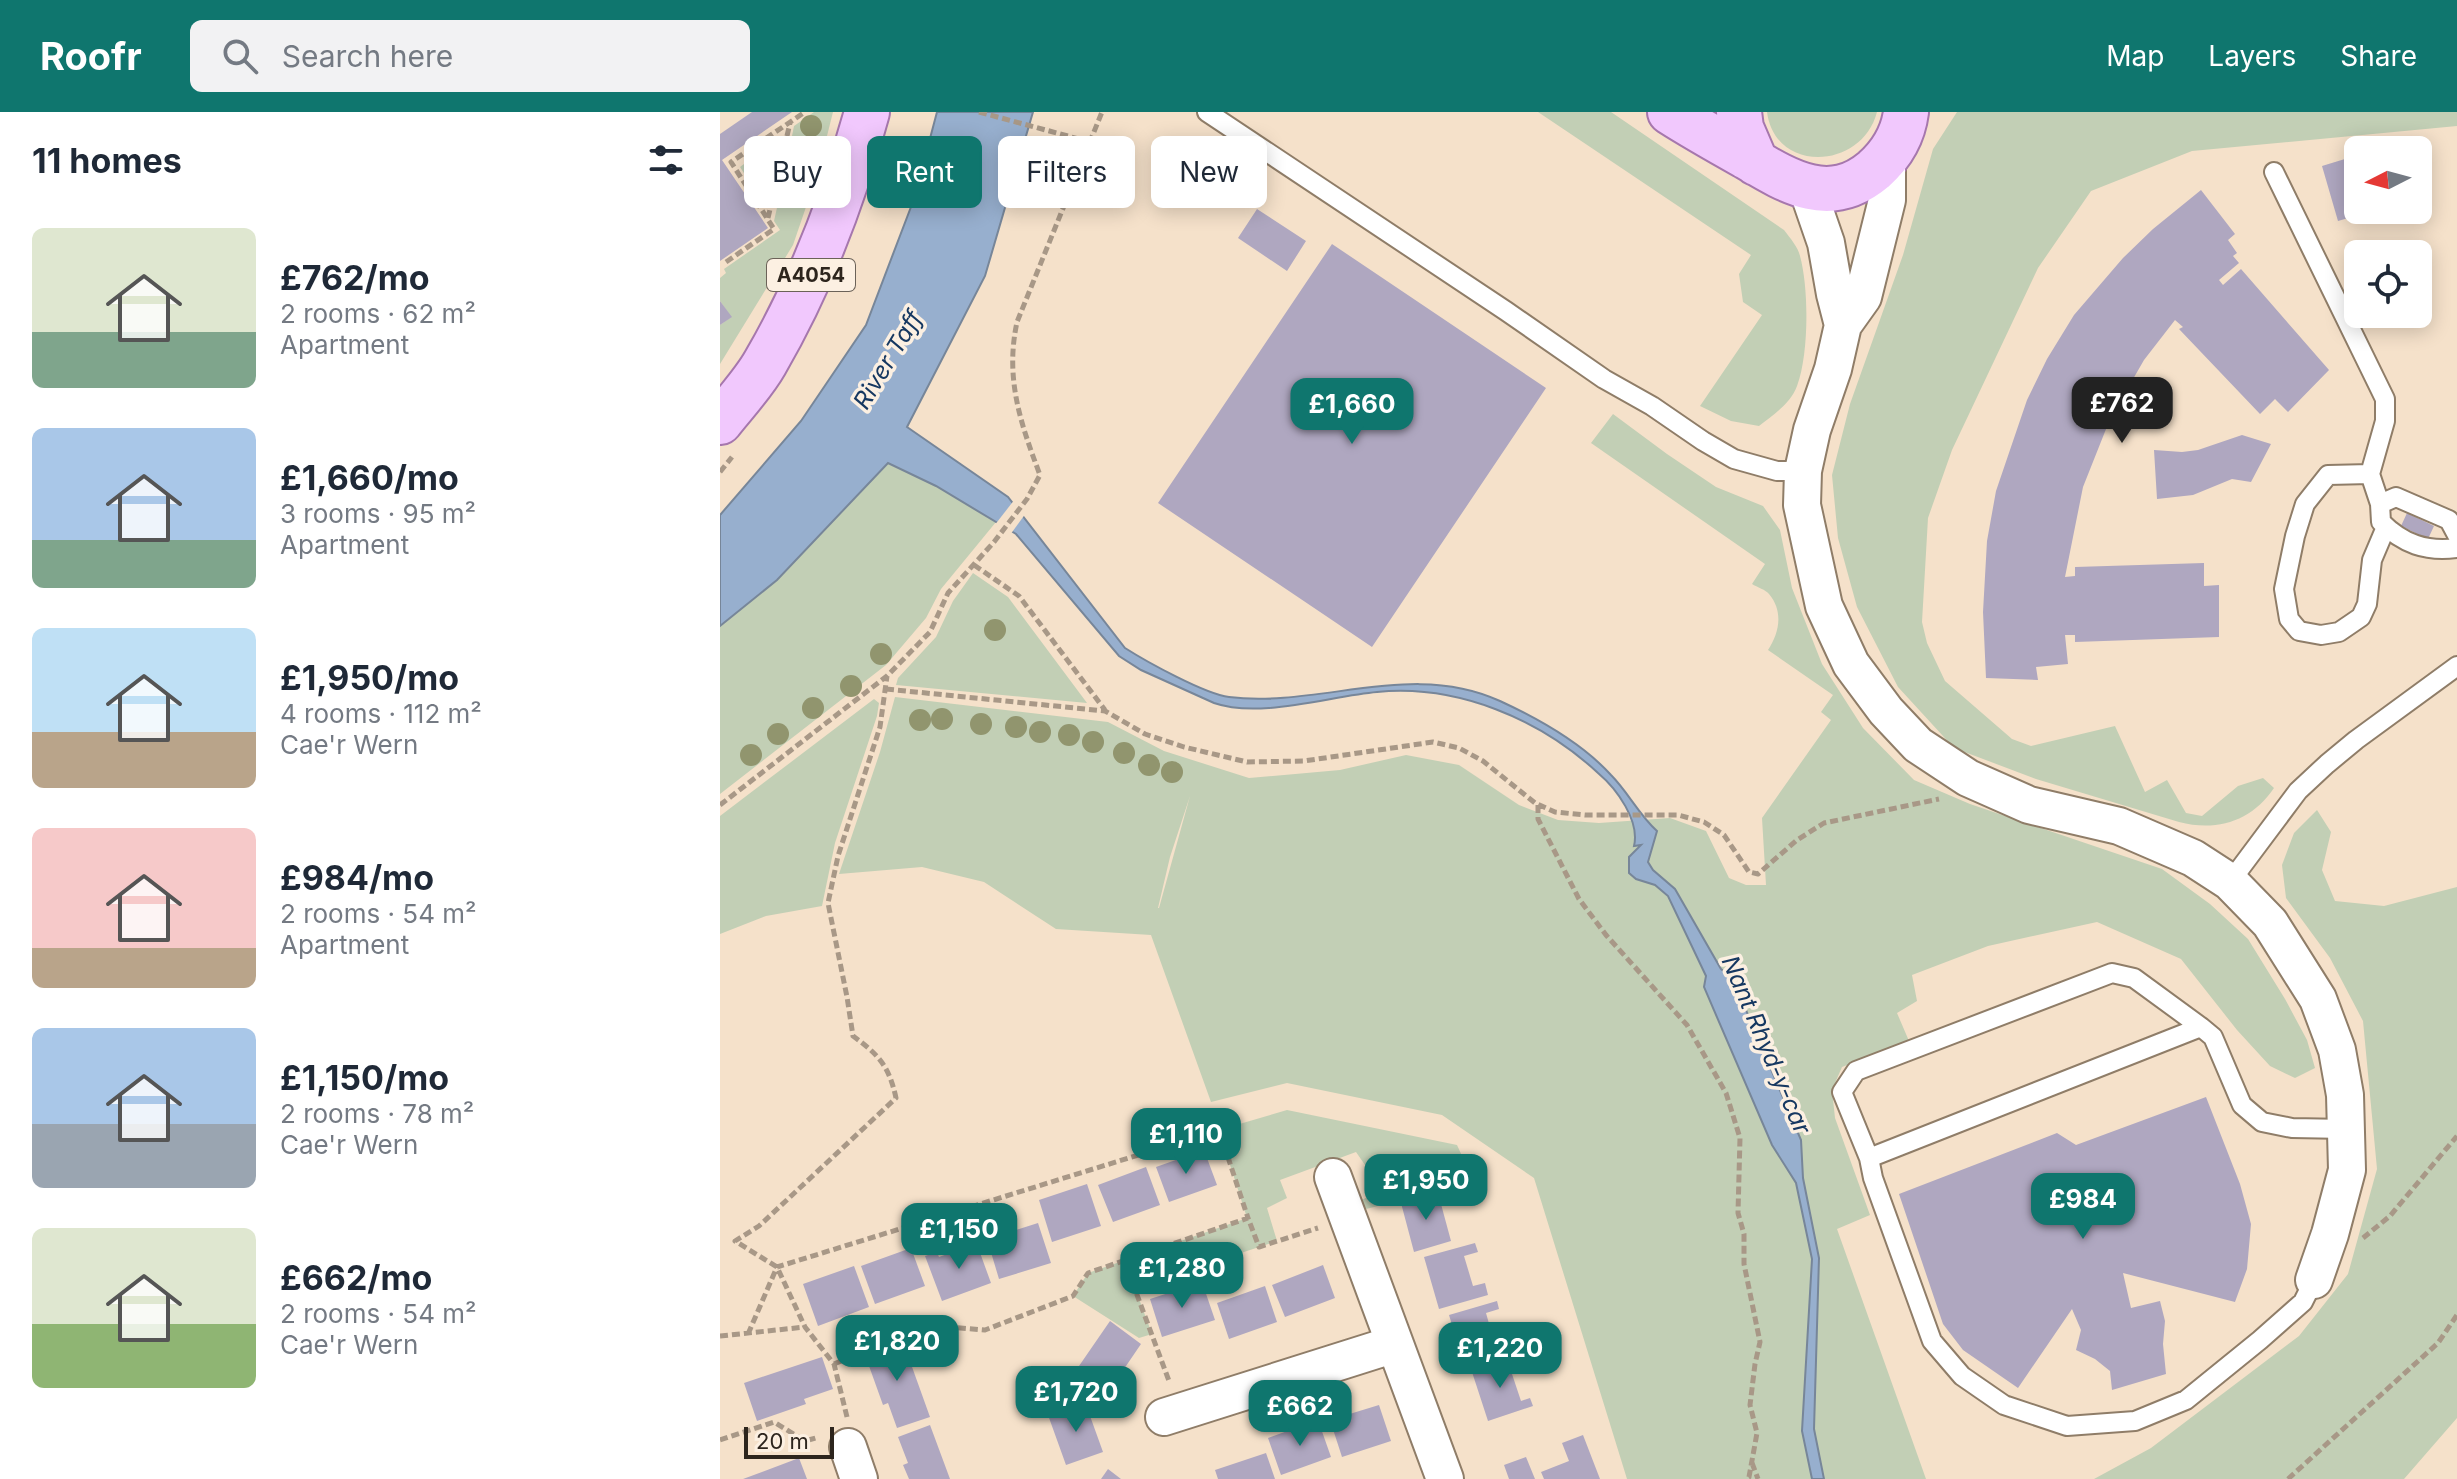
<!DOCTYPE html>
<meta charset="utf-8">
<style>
body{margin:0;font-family:Inter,sans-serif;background:#f2f2f3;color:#1f2937;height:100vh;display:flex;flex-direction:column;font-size:30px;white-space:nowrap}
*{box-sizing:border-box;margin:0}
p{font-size:26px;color:#747a83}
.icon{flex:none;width:44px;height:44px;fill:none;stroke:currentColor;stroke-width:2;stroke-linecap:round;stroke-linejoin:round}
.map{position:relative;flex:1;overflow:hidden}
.panel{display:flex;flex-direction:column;background:#fff;width:720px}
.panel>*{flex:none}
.banner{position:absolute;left:24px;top:24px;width:760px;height:72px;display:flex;gap:16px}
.needle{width:52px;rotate:264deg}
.buttons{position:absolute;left:1624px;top:24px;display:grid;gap:16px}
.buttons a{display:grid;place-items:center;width:88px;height:88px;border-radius:12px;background:#fff;box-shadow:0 4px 20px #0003;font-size:40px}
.scale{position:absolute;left:24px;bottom:20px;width:90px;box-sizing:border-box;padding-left:8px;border:4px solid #2d251d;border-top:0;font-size:22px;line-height:28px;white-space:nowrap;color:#2d251d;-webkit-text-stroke:6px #fcf0e2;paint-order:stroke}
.price{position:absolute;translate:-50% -68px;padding:0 18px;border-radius:16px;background:#0f766e;color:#fff;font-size:26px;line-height:52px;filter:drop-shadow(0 2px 4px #0008)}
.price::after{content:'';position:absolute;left:50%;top:48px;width:24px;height:18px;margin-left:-12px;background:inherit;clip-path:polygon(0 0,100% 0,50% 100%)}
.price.on{background:#222;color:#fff}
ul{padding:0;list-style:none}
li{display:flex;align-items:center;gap:24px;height:200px;padding:0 32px}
li span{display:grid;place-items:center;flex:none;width:224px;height:160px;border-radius:12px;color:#555}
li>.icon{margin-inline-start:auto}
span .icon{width:96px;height:96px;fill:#fffc;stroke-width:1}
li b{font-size:34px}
h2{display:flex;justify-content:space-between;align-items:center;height:96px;padding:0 32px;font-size:34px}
.chip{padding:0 28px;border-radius:12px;background:#fff;box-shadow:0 4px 20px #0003;font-size:28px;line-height:72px}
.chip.on{background:#0f766e;color:#fff}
header{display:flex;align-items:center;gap:48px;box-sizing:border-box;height:112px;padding:0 40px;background:#0f766e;color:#fff}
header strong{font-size:38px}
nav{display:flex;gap:44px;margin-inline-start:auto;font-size:28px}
.search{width:560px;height:72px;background:#f2f2f3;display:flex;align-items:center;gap:20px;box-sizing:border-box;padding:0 28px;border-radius:12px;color:#747a83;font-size:30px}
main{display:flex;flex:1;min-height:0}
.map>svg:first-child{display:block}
.green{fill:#c2cfb5;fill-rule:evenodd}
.water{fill:#97afce;stroke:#778699;stroke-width:2}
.pier{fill:#f5e1ca}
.building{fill:#afa7c0}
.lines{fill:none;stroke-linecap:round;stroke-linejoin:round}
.lane-casing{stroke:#8f7d68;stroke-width:22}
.street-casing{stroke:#8f7d68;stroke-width:40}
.primary-casing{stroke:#a677ad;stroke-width:48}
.path{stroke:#a89887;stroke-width:5;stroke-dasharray:8 4;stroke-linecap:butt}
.lane{stroke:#fff;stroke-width:18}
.street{stroke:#fff;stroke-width:36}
.primary{stroke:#f1c8fd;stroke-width:44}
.tree{fill:#91956e}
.labels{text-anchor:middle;stroke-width:7;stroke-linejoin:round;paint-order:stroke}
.shield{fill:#fcf0e2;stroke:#6b6258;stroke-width:2}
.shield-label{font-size:20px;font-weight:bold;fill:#2d251d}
.water-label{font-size:24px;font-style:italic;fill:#163861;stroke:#fcf0e2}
</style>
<header>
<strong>Roofr</strong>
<div class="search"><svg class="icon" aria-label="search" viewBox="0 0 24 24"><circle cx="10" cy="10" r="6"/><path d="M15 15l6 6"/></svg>Search here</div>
<nav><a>Map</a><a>Layers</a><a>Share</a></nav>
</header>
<main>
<section class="panel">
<h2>11 homes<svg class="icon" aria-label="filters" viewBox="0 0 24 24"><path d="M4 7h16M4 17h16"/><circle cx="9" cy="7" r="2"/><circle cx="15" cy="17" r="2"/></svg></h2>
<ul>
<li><span style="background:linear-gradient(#dfe7d0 65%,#7fa58c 0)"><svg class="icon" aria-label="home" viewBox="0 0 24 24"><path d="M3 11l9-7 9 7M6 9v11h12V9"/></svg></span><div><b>£762/mo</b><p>2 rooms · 62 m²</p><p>Apartment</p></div></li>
<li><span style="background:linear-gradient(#a9c7e8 70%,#7fa58c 0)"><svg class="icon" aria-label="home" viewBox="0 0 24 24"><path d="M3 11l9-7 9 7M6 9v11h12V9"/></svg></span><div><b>£1,660/mo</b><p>3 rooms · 95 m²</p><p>Apartment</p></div></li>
<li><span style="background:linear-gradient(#bfe0f5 65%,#b9a48a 0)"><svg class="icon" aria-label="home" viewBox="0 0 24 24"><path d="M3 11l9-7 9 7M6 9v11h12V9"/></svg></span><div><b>£1,950/mo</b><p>4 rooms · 112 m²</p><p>Cae'r Wern</p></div></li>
<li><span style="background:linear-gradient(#f6c9c9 75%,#b9a48a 0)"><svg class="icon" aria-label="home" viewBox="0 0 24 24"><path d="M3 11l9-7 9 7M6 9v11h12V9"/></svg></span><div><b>£984/mo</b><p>2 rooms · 54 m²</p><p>Apartment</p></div></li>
<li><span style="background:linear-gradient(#a9c7e8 60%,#9aa5b1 0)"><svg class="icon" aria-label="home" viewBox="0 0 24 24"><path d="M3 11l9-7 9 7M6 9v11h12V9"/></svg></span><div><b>£1,150/mo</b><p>2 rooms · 78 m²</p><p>Cae'r Wern</p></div></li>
<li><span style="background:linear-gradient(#dfe7d0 60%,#8fb573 0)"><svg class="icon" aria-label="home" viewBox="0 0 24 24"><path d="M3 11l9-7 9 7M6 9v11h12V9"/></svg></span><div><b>£662/mo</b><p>2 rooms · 54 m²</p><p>Cae'r Wern</p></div></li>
</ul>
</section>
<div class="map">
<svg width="1737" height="1367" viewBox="0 0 1737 1367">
<rect width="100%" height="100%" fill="#f5e1ca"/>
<!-- green -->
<path class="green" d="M94,0h19l-15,60 -25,73 -73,119v-39l11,-8 -11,-16v-23l6,-5 -2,-4 56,-39 -6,-9 7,-31c16,-6 21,-22 7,-34l6,-30z
M818,0h73l173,118c6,8 14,17 16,26 9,33 9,98 -3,130 -6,17 -24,29 -38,40l-28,-5 -31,-15 62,-91 -19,-13 -4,-28 12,-19z
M1047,0h110c-15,58 -102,62 -110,0z
M1237,0h500v14l-265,25 -101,40 -53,77 -86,182 -24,68 -6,104 5,21 18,38 67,58 19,7 84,-20 30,66 22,-12 19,33 16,3 36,-30 25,-8 11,10c-22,33 -57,44 -95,34l-143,-43 -82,-31 -56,-61 -41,-80 -19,-69 -6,-63 18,-71 53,-149 30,-106z
M60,25l-4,16 -7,3 -9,12 3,14 7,6 -5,18 -25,-39z
M893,302l54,40 49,33 47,19 17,24 12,58 30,76 41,64 51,52 56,24 192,65 48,35 38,35 37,60 22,41 8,28 -20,10 -25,-12 -33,-36 -56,-71 -84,-37 -109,24 -76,29 5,26 -20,12 12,28 -67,26 -10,23 3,28 35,97 -33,14 89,250h-102l-10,-50 5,-171 -16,-80 -2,-38 -69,-163 -28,10 68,158 24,38 16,76 -10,172 10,48h-185l-93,-301 -92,-63 -155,-32 -76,19 -60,-167 -95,-6 -72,-47 -62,-15 -83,7 41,-122 15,-55 213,25 56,29 85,27 91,-8 66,-15 53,10 60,40 39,15 41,3 71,-5 36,13 23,47 17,7h20l-4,-67 69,-98 -10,-8 12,-17 -65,-45c11,-17 16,-38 1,-56 -3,-4 -12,-7 -17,-10l13,-20 -174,-121zM470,684l-31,112h-1l12,-51z
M167,351l49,23 60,36 -55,67 -15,29 -40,47 -166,129v-168l57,-46z
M253,461l35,24 79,106 -191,-18 2,-7 38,-41 17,-36z
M154,587l5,4 -2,13 -42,127 -13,63 -56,10 -46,18v-118z
M1597,698l14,22 -9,38 13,31 49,5 73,-19v531l-53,61h-310l57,-31 148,-112 49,-62 29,-105 -14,-148 -33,-63 -44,-60 -4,-33 12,-32z
M567,998l170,35 17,37 -116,29 4,-11 34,-19 -9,-23 -22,7 -9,-13 -76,28 7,18 -20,10 10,33 -142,47 17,46 -13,4 -66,-42 15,-23 159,-55 -28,-88z"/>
<!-- water -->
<path class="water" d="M217,0h96l-48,164 -78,151 101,70 117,151c22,14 80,46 104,49 91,11 183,-37 271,4 39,18 82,42 111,74 17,17 28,40 46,56l-9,31 5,8 22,19 46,80 11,8 69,163 2,38 16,80 -5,171 10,50h-12l-10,-48 10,-172 -16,-76 -24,-38 -68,-158 2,-11 -38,-80 -13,-11 -19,-6 -7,-6v-16l12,-12 -7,1c6,-25 -17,-57 -36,-73 -58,-54 -141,-89 -221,-81 -47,4 -117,27 -163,11l-73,-33 -22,-14 -103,-122 -80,-48 -48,-23 -111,117 -57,46v-111l81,-94 65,-96 48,-126z"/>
<!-- pier -->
<path class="pier" d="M295,387l11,14 -16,22 -16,-9z"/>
<!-- building -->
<path class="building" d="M32,0h40l-70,48 46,68 -48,33v-127z
M1638,43v55l14,1 -34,10 -16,-55z
M1481,78l34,44 -7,6 9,13 -4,3 6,7 -20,17 4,5 18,-16 88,101 -41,42 -13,-13 -15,15 -81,-85 4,-2 -8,-7 -31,40 -34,59 -27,68 -18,90 10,-1v-9l129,-4v23l15,-1v52l-144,5v-7h-10l3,29 -32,3 2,13 -52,-2 -3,-66 4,-71 9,-50 31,-91 20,-41 27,-44 49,-57 30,-29z
M537,97l49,32 -19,30 -49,-33z
M612,132l214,144 -174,259 -214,-144z
M0,189l12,16 -12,8z
M1522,323l29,9 -20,38 -19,-3 -39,16 -36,4 -3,-49 28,2 16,-2z
M1687,401l27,13 -6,13 -27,-13z
M1486,985l34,87 11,40 -4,45 -12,33 -112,-29 8,35 29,-7 5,20 -2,23 3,30 -54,16 -2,-19 -15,-12 -19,-9 5,-20 -9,-21 -54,79 -55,-38 -20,-26 -44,-130 158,-61 19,12z
M484,1038l13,35 -48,17 -13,-35z
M426,1055l14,38 -47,17 -15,-37z
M367,1072l14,42 -49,16 -13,-42z
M718,1081l13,48 -37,11 -13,-49z
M318,1111l13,40 -52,16 -12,-40z
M255,1127l16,44 -49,18 -17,-45 12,-4 2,5 30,-11 -2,-4z
M755,1131l3,9 -14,4 9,30 12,-3 3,12 -49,14 -15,-52z
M191,1136l14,38 -50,18 -14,-38z
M603,1153l12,33 -50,19 -13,-32z
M134,1154l15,41 -51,19 -15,-42z
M482,1170l13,38 -53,17 -12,-38z
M545,1174l12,36 -48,17 -12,-36z
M777,1189l2,8 -13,4 9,32 12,-4 4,10 -47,13 -15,-49z
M390,1209l31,23 -30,44 -32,-22z
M182,1227l28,78 -33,11 -9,-25 -5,2 -19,-53z
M102,1245l11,32 -29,10 2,5 -49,17 -13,-38z
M801,1245l2,7 -13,4 11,33 9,-3 3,8 -45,15 -16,-49z
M365,1290l18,50 -37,13 -18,-50z
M659,1293l12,36 -49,16 -12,-37z
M598,1308l13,37 -50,18 -13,-37z
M210,1313l20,54h-41l-6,-14 5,-2 -10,-26z
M863,1323l17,44h-56l-3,-7 28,-11 -7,-18z
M546,1341l9,26h-57l-3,-9z
M806,1345l9,22h-26l-5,-14z
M79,1346l8,21h-64z
M388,1357l13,10h-20z"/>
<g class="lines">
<defs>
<path id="lane" d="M487,0l299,199 98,68 48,27 51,35 31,18 43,12h26
M1554,60l111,227v22l-15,53 10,30
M1650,362l-42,1 -23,29 -10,32 -11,53 5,30 10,12 22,4 18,-3 22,-15 6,-13 5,-44 14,-33
M1737,423l-8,-15 -53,-23 -16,7 1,18c22,22 45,30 76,26
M1510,770l68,-91 29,-27 29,-24 101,-74
M1481,915l-67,-49 -22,-5 -256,98 -14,21 27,66 332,-131 12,10 29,68 20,17 30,6 55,1
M1149,1046l4,20 59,163 30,35 42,29 63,21 68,-5 51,-21 74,-60 43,-38 11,-22"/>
<path id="street" d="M1167,47v41l-24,97 -20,28 -10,44 -21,61 -9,41 -1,34 22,101 27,58 35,47 32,34 50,33 61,27 90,21 74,32 37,24 40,41 48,76 19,51 8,45 2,75 -17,64 -16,46
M1087,76l19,55 9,51 8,31
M613,1065l112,302
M444,1305l231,-73
M128,1335l11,32"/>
<path id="primary" d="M950,0c25,16 50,30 75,44 42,25 84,52 129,14 18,-16 29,-35 32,-58
M1019,0l2,16 15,35
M0,310c15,-19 33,-38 45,-59 46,-79 78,-163 102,-251"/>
</defs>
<!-- lane casing -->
<use href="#lane" class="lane-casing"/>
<!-- street casing -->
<use href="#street" class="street-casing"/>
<!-- primary casing -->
<use href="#primary" class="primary-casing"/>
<!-- path -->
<path class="path" d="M259,0l111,30
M48,106l22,-95
M6,150l48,-33 -43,-67 74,-50
M0,360l12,-15
M254,453l45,31 86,114
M166,577l219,22 40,23 39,13 63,15 57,-1 129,-19 26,6 24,13 52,42 20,9 30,3h93l26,7 20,13 25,37 9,2 39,-34 27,-17 115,-24
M0,693l167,-129 43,-44 18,-39 46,-51 33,-43 13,-24c-20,-53 -35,-97 -23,-153l85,-210
M818,693v14l41,80 27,36 81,90 39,68 14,45 -2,75 6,21v30l16,78 -5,22 -5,41 7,28 -8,44 -3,2
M1643,1126l27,-22 67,-80
M404,1148l45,121
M28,1222l29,-67 442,-137 29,88
M0,1224l85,-9
M114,1252l91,-39 60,5 88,-34 15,-23 160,-55 11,29 59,-19
M127,1305l-13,-53 -29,-37 -28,-60 -42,-26 24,-15 137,-128c-7,-32 -17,-43 -43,-62l-6,-39 -19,-94 10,-47 42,-129 7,-51
M0,1328l54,-18 31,19 14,-4
M1032,1351l6,16
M1568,1367l150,-136 19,-28"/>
<!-- lane -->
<use href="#lane" class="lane"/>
<!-- street -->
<use href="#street" class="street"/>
<!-- primary -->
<use href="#primary" class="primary"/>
</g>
<!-- trees -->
<g class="tree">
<circle cx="91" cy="14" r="11"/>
<circle cx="51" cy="37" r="11"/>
<circle cx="90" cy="57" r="11"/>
<circle cx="83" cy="84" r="11"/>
<circle cx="275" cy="518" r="11"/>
<circle cx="161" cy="542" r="11"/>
<circle cx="131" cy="574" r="11"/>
<circle cx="93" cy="596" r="11"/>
<circle cx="222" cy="607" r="11"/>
<circle cx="200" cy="608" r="11"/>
<circle cx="261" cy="612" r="11"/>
<circle cx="296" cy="615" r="11"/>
<circle cx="320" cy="620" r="11"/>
<circle cx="58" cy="622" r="11"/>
<circle cx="349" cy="623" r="11"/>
<circle cx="373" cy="630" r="11"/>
<circle cx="404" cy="641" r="11"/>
<circle cx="31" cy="643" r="11"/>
<circle cx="429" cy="653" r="11"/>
<circle cx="452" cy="660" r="11"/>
</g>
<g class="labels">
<!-- shield labels -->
<rect class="shield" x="47" y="147" width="88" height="32" rx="6"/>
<g class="shield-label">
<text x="91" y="170">A4054</text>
</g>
<!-- water labels -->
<g class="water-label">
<text transform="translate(168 248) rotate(-59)" y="8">River Taff</text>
<text transform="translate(1046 933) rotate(67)" y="8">Nant Rhyd-y-car</text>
</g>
</g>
</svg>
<div class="buttons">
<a><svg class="needle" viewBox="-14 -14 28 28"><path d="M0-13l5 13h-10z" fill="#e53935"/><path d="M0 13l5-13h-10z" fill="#747a83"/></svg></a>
<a><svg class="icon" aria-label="locate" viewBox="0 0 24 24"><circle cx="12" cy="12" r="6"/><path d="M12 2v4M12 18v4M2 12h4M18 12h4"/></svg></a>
</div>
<div class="scale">20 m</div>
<b class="price on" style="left:1402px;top:333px">£762</b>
<b class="price" style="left:632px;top:334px">£1,660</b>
<b class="price" style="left:466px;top:1064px">£1,110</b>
<b class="price" style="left:706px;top:1110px">£1,950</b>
<b class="price" style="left:1363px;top:1129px">£984</b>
<b class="price" style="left:239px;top:1159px">£1,150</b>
<b class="price" style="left:462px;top:1198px">£1,280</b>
<b class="price" style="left:177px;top:1271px">£1,820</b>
<b class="price" style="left:780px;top:1278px">£1,220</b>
<b class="price" style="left:356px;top:1322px">£1,720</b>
<b class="price" style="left:580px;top:1336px">£662</b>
<div class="banner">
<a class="chip">Buy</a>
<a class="chip on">Rent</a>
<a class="chip">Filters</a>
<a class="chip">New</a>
</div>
</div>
</main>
